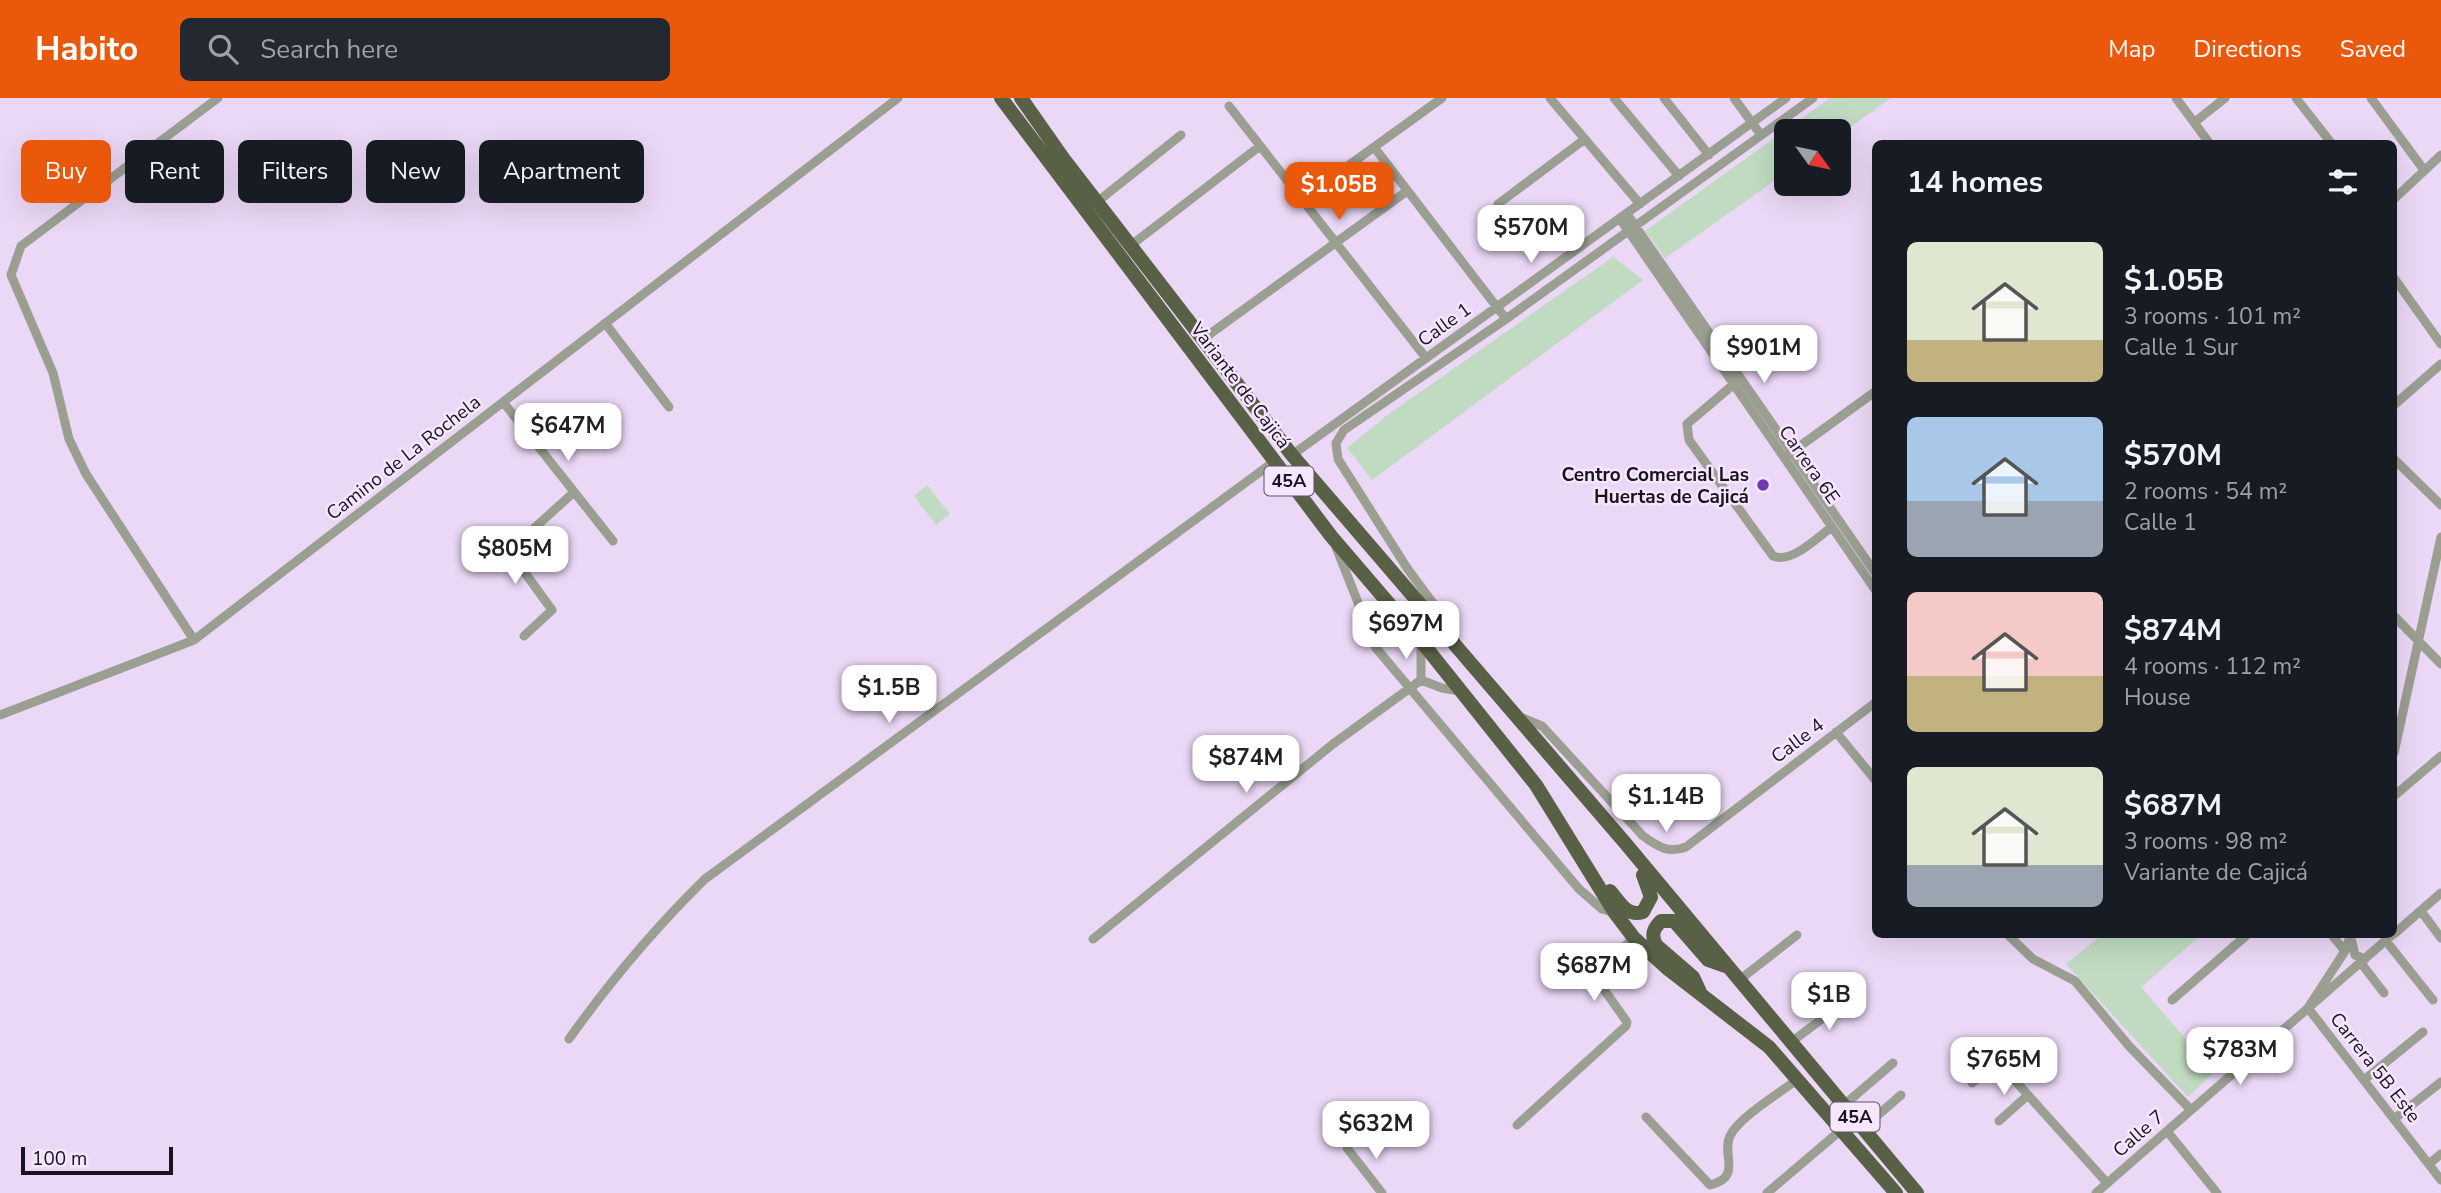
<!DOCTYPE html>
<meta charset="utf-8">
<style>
body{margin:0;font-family:"Nunito Sans",sans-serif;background:#242831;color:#f1f3f6;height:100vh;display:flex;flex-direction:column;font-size:26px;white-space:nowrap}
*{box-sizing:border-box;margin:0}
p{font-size:23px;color:#9ea1a6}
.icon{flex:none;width:38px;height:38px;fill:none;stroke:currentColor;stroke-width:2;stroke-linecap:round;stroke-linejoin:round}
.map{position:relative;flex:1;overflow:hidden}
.details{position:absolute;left:1872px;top:42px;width:525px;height:798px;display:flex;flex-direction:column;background:#171b24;border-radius:10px;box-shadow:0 7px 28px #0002}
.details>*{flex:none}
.guide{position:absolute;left:21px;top:42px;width:665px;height:63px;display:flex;gap:14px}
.needle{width:46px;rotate:123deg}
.fabs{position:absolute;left:1774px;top:21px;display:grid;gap:14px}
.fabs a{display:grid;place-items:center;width:77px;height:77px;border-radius:10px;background:#171b24;box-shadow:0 7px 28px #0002;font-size:35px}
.scale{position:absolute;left:21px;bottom:18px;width:152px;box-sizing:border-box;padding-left:7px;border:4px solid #19131d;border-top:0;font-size:19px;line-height:24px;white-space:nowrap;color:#19131d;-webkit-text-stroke:5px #f6e7ff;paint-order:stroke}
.price{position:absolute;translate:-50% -60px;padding:0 16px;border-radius:14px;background:#fff;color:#222;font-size:23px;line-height:46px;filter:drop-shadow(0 2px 4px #0008)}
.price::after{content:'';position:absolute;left:50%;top:42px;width:21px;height:16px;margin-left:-10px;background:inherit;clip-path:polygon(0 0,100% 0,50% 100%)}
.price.current{background:#ea580c;color:#fff}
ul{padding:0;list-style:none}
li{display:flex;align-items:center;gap:21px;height:175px;padding:0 35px}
li span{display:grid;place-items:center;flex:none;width:196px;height:140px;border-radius:10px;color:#555}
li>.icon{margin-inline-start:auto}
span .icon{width:84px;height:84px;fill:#fffc;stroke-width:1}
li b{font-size:30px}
h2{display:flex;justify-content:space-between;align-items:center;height:84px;padding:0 35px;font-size:30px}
.chip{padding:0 24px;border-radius:10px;background:#171b24;box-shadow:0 7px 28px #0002;font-size:24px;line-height:63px}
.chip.current{background:#ea580c;color:#fff}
header{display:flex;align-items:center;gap:42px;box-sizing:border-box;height:98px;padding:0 35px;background:#ea580c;color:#fff}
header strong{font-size:33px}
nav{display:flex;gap:38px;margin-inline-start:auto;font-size:24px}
.search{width:490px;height:63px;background:#242831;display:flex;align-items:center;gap:18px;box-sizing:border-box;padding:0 24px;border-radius:10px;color:#9ea1a6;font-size:26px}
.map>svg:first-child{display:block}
.green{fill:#c0dbc1}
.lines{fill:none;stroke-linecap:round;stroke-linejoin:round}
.minor{stroke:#9b9f92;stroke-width:9}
.trunk{stroke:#586046;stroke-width:14}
.poi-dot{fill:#7139af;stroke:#f6e7ff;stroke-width:2.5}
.labels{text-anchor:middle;stroke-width:5;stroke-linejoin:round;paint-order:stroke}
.shield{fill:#f6e7ff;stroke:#5b5361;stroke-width:2}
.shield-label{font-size:18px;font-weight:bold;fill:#19131d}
.street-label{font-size:19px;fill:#19131d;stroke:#f6e7ff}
.poi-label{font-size:19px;font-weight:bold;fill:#19131d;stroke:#f6e7ff;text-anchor:end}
</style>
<header>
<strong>Habito</strong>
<div class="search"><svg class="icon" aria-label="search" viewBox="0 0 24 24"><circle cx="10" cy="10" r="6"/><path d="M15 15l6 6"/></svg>Search here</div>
<nav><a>Map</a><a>Directions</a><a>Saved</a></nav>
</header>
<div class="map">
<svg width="2441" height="1095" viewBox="0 0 2441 1095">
<rect width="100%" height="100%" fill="#ebd8f6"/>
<!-- green -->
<path class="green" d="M1830,0h61l-52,37v-4h-52v41l-122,86 -20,-27z
M1613,159l30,23 -271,200 -25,-32 39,-32z
M927,387l23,29 -14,11 -22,-29z
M2103,836l98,1 -60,52 73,85 -26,25 -122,-133z"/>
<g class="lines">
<!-- minor -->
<path class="minor" d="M1550,0l90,106
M1614,0l65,78
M1664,0l45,57
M1734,0l27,37
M2176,0l34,46
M2296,0l36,46
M2371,0l53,72
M1229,8l197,252
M2195,24l30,-24
M1374,49l132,172
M1302,101l140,-101
M2394,101l47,-44
M1097,104l84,-67
M1498,106l87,-65
M1627,116l249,360
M1620,121l256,372
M1130,148l130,-100
M2394,180l47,66
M605,225l64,84
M1203,241l204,-148
M1734,286l-47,40 2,16 84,116c19,8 44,-19 59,-29
M503,304l110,139
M2394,307l47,-41
M1789,356l87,-63
M1292,357l494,-357
M2394,361l47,46
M1336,449l40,101 203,241 23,20 13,4
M2394,518l47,48
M524,538l28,-26 -43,-59 64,-58
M1455,541l-8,-17 -40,-54 -69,-109 -2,-16 8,-13 162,-111 307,-221
M194,542l-108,-166 -17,-35 -16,-66 -42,-98 10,-29 197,-148
M1421,582l21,8 18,3
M1421,582v-37
M0,617l194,-75 704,-542
M1520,619l22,9 101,110c14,10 25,18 43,11l190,-145
M1836,634l40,49
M2394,655l47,-216
M2394,698l47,-40
M2421,813l20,27
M2007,836l26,25 42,22 54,65 62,64
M2331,836l14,17
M2351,836l-6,17 -37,57 133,172
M2394,836l47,-41
M2351,840l4,17 10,4
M1093,841l240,-195 88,-64
M2386,843l47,59
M2361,865l23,30
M1738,883l59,-46
M2172,902l76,-66
M569,941c42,-59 84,-109 136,-160l570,-418
M1790,945l49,-37
M1993,958l114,127
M2364,982l59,-48
M1972,985l25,-22
M1844,1007l49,-42
M1646,1019l64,68c33,-8 11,-30 20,-49 8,-18 51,-44 68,-57
M2394,1021l47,-37
M1999,1023l29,-26
M1517,1027l109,-99 1,-4 -34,-48 41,-36
M1863,1030l38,-33
M2167,1033l50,62
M1347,1050l35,45
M2429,1066l12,-10
M1767,1095l74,-63
M2096,1095l297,-259"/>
<!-- trunk -->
<path class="trunk" d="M1001,0l330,438 90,105 115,144 79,128 19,25 34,31 101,78 127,146
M1021,0l42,60 229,297 334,389 291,349
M1610,793c10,11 16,26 33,21l8,-15 -8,-22
M1700,894l-7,-15 -37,-32c-5,-10 -3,-16 5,-24h13l34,39 17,6"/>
</g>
<!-- markers -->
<circle class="poi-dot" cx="1763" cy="387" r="7"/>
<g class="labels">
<!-- shield labels -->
<g class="shield">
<rect x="1264.5" y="368.5" width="49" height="29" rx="5"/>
<rect x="1830.5" y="1004.5" width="49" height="29" rx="5"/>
</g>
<g class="shield-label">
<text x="1289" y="389">45A</text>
<text x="1855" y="1025">45A</text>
</g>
<!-- street labels -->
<g class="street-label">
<text transform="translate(1444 226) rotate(-36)" y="7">Calle 1</text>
<text transform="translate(1241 287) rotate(53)" y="7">Variante de Cajicá</text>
<text transform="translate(403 359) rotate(-38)" y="7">Camino de La Rochela</text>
<text transform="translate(1810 366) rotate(55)" y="7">Carrera 6E</text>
<text transform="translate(1797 642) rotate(-37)" y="7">Calle 4</text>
<text transform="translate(2376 969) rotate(52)" y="7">Carrera 5B Este</text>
<text transform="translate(2138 1035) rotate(-41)" y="7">Calle 7</text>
</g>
<!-- poi labels -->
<g class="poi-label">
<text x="1749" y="383">Centro Comercial Las<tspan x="1749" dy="22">Huertas de Cajicá</tspan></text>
</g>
</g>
</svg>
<div class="fabs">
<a><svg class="needle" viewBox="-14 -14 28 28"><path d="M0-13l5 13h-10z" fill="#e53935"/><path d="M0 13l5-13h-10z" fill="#9ea1a6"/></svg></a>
</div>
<div class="scale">100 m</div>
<b class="price current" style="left:1339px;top:124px">$1.05B</b>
<b class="price" style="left:1531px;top:167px">$570M</b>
<b class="price" style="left:1764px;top:287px">$901M</b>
<b class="price" style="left:568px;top:365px">$647M</b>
<b class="price" style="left:515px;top:488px">$805M</b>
<b class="price" style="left:1406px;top:563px">$697M</b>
<b class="price" style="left:889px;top:627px">$1.5B</b>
<b class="price" style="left:1246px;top:697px">$874M</b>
<b class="price" style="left:1666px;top:736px">$1.14B</b>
<b class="price" style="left:1594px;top:905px">$687M</b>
<b class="price" style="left:1829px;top:934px">$1B</b>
<b class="price" style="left:2240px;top:989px">$783M</b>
<b class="price" style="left:2004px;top:999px">$765M</b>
<b class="price" style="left:1376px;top:1063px">$632M</b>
<div class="guide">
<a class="chip current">Buy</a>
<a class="chip">Rent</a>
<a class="chip">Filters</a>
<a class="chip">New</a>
<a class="chip">Apartment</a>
</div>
<section class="details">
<h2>14 homes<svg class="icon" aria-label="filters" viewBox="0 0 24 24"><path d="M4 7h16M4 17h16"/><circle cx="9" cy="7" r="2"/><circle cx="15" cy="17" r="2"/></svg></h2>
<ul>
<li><span style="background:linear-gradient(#dfe7d0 70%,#c2b280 0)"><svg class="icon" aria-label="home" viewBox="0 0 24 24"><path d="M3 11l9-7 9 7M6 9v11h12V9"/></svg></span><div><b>$1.05B</b><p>3 rooms · 101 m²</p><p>Calle 1 Sur</p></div></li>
<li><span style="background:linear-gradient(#a9c7e8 60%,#9aa5b1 0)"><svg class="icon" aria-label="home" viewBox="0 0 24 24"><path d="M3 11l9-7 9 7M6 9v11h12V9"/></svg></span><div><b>$570M</b><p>2 rooms · 54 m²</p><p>Calle 1</p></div></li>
<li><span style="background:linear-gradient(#f6c9c9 60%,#c2b280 0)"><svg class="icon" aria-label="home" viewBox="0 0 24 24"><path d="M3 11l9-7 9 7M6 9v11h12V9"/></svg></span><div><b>$874M</b><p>4 rooms · 112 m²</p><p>House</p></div></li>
<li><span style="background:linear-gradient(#dfe7d0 70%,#9aa5b1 0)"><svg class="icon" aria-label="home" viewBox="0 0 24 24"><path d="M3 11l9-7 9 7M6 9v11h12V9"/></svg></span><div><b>$687M</b><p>3 rooms · 98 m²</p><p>Variante de Cajicá</p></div></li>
</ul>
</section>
</div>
